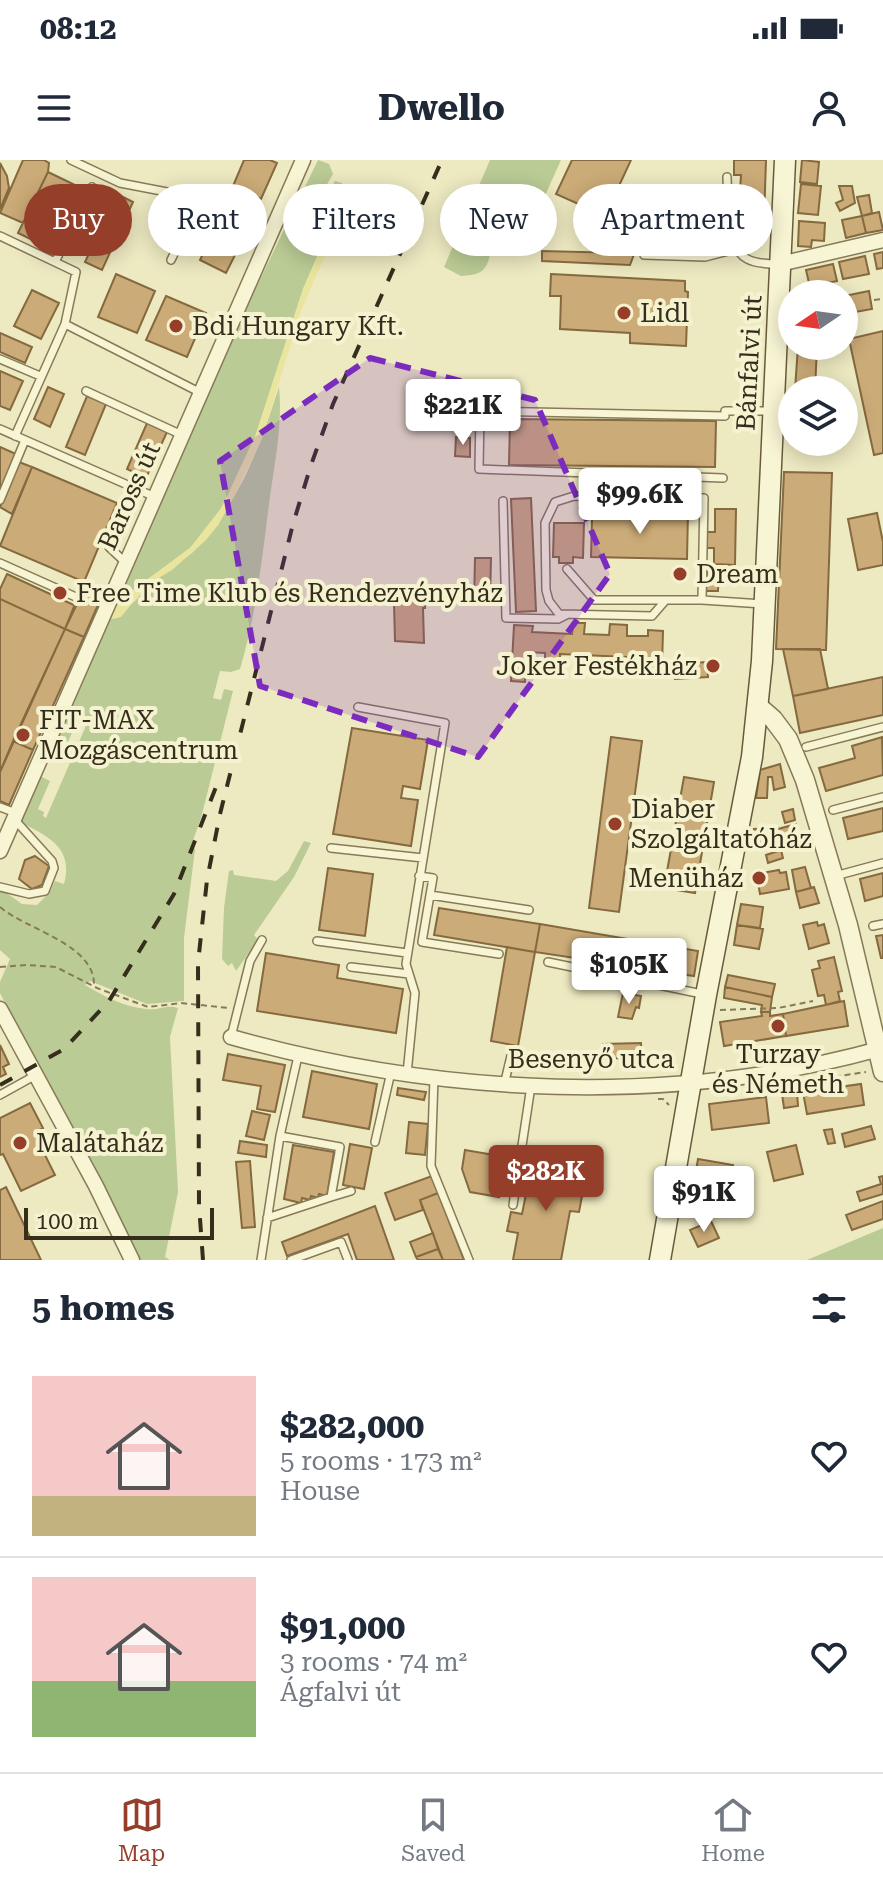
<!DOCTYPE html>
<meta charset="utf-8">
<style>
body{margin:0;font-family:"Roboto Serif",serif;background:#f6f6f7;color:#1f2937;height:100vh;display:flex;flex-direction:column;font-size:30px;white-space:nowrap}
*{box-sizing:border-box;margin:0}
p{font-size:26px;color:#747a83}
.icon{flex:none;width:44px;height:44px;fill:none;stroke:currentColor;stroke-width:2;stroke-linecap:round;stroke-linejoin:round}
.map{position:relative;height:1100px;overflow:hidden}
.side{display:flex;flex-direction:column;background:#fff;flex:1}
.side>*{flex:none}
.hud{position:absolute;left:24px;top:24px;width:836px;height:72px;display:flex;gap:16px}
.needle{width:52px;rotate:257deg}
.tools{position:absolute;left:778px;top:120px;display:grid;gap:16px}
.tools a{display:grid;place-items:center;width:80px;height:80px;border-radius:50%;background:#fff;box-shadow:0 4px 20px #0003;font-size:40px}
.scale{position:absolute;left:24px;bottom:20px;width:190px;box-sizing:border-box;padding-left:8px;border:4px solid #362e1d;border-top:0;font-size:22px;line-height:28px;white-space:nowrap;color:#362e1d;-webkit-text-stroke:6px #f5f2d0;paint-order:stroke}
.price{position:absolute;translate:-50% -68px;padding:0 18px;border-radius:8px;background:#fff;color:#222;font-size:26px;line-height:52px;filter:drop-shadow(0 2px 4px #0008)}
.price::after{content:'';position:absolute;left:50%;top:48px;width:24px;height:18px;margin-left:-12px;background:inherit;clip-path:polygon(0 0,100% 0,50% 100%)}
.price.current{background:#953e29;color:#fff}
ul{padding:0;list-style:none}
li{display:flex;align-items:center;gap:24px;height:200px;padding:0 32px}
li+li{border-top:2px solid #e0e1e3}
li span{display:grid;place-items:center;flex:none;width:224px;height:160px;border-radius:0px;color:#555}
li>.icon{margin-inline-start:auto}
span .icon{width:96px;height:96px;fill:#fffc;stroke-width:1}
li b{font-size:34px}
h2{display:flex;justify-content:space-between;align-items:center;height:96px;padding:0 32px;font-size:34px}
.pill{padding:0 28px;border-radius:36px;background:#fff;box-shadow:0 4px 20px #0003;font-size:28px;line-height:72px}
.pill.current{background:#953e29;color:#fff}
.status{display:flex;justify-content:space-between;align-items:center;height:56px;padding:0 40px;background:#fff;direction:ltr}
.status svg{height:22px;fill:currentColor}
header{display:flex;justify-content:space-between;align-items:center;height:104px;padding:0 32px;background:#fff;font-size:36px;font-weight:700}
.menu{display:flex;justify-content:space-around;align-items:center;height:112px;border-top:2px solid #e0e1e3;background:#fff;font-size:22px;color:#747a83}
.menu a{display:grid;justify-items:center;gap:4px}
.menu .current{color:#953e29}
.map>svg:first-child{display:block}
.green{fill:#bacb95}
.sand{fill:#e9e59e}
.building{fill:#cbab77;stroke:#85693f;stroke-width:2}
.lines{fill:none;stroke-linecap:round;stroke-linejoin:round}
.service-casing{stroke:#867a59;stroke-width:10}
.minor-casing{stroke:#867a59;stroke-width:17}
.tertiary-casing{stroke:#867a59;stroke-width:21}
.secondary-casing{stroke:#685b3c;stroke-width:23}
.path{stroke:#867a59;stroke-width:2;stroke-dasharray:6 4;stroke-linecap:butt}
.service{stroke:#f8f5d4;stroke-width:7}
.minor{stroke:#f8f5d4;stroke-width:14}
.tertiary{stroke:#f8f5d4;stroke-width:18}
.secondary{stroke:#f8f5d4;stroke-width:20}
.rail{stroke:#362e1d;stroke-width:4;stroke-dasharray:14 14;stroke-linecap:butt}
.marked{fill:#7b2cbf;fill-opacity:0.2;stroke:#7b2cbf;stroke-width:6;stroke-dasharray:16 10;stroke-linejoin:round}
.poi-dot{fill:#953e29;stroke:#f5f2d0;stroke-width:3}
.labels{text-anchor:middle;stroke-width:8;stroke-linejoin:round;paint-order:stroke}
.poi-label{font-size:26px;fill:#362e1d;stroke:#f5f2d0;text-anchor:start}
.street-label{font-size:26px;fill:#362e1d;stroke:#f5f2d0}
</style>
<div class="status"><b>08:12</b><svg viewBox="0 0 49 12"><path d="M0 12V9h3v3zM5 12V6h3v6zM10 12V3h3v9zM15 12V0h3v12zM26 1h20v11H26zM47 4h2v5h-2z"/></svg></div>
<header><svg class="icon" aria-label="menu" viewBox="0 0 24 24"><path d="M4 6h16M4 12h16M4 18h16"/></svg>Dwello<svg class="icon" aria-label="person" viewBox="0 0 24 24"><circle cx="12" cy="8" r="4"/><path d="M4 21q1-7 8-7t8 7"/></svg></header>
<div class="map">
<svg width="883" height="1100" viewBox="0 0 883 1100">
<rect width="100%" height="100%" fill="#ede9c1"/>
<!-- green -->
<path class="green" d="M318,0l11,4 4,10 -19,33 -8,31 29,-57 7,2 -1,19 -38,87 -47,145 -23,53 -20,35 -23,26 -65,48 -5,-1 1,-7 127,-284z
M490,0h71l-18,40 -16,-6 -25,60 -12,1c-4,18 -12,20 -29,21l-17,-9z
M279,227c4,38 -5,79 -10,117 -7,55 -13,112 -29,165l-9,3 -11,-1 -7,27 8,2 3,-11 9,2 -32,127 -10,28 4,3 -11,89v63l-37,3 -57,-23 -5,4c18,11 40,22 61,24 13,2 20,-5 32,-1l-8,29 8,155 -13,65 5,3h-32l-138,-267v-11l10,-23 -10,-9v-58h5l17,12 15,1 13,-13 5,-11 9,3c10,-36 -16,-48 -44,-62l18,-47 12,6 -12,28 6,3 -1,4 3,2 42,-97 -9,-4 -19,43 -6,3 -9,-3 64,-141 8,-1 19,-18 11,-15 45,-32 26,-28 27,-48 17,-39z
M304,681l7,2 -17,34 -40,58 4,5 -22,31 -4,-8 -4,3 -6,-7 2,-51 5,-37 4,-1 1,5 42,6 12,-10z
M883,1068v32h-76z"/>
<!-- sand -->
<path class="sand" d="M342,31l8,7 -49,113 -39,127 -29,60 -15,27 -12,15 -34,30 -25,15 -26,32 -12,2 12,-31 -1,7 5,1 65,-48 32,-41 34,-73 47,-145 38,-87z"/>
<!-- building -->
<path class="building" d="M23,0h21l5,3 -1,9 -25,51 -23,-10z
M244,0h26l7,3 -16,36 -28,-13z
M572,0h59l-26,56 -49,-22z
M734,0h32l-2,59 -25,-1 1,-9h-7l1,-18h6l1,-16h-7z
M802,0l17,2 -2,22 -17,-2z
M0,3l7,13 2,12 -9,21z
M48,12l29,14 -30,61 -29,-14z
M801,24l20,2 -3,29 -20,-2z
M839,26h13l3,17 -15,8 -4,-8 7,-3z
M117,34l16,8 -31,68 -17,-8z
M869,35l3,18 -10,3 -5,-19z
M879,52l4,18 -17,3 -4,-17z
M862,56l4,17 -20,5 -4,-18z
M799,61l26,2 -1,18 -12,-1 -1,7 -13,-1z
M217,64l27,13 -18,36 -26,-13z
M632,66l11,4 -13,35 -88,-4v-10l80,2z
M883,92v16l-6,1 -3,-15z
M865,96l4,18 -26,5 -4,-17z
M833,104l4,17 -27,6 -4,-17z
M116,114l39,17 -18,42 -39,-16z
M551,114l134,7v10l3,1 -2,54 -56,-3v-10l-70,-4 1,-33h-11z
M32,130l27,13 -18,36 -27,-13z
M869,131l3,18 -28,5v-18z
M166,136l40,17 -19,44 -41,-17z
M883,171v122l-9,2 -25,-116z
M0,173l32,14 -7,16 -25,-11z
M798,186h19l-2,44h-20z
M0,211l23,10 -13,29 -10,-4z
M48,227l16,7 -14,33 -16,-8z
M87,236l19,8 -21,51 -19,-8z
M510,259l206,2 -1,46 -206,-2z
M147,263l20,9 -21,46 -19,-9z
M456,277l14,1v19l-15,-1z
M0,287l16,7 -16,37z
M19,302l13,5 -20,47 -12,-7z
M32,307l85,36 -33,79 -84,-36z
M784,312l48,1 -6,177 -50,-1z
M531,338l5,113 -20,1 -5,-113z
M715,349h21l-1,56 -21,-1v-16h-9v-16h10z
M610,352l78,1 -1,46 -96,-2 1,-40h18z
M877,353l6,29v23l-25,5 -10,-51z
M554,363h30l-1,35 -10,-1v6h-14v-6h-6z
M475,398h16l-1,44h-16z
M707,410l12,1 -1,20h-12z
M7,414l69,32 -11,23 -65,-30v-10z
M84,422l21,7 -21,48 -19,-8z
M398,429l28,1 -1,18h-2l1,35 -29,-2 -1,-37 3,1z
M0,439l65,30 -65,143z
M573,463h12l-1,11 25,1 1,-11 17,1v11h21v-6l15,1 -1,36 -13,-1v-8l-89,-4v6l-15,-1v-6l-19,-1 -1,30 -14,-1 3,-56 19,1 -1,6 40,2z
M65,469l19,8 -51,113 -20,-9z
M783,489h37l8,40 -35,7z
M707,502l1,15 -33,2v-15z
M883,517v38l-83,18 -7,-37z
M352,568l76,12 -8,49 -17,-3 -2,12 17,2 -7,46 -78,-12z
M611,577l31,4 -23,171 -30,-4z
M882,577l1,38 -57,16 -7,-23 36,-10 -3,-12z
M13,581l20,9 -24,55 -9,-4v-29z
M780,604l5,23 -11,3 -2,-13h-4l-1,21h-11l4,-28z
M684,617l30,5 -19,111 -31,-5z
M883,648v23l-35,8 -5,-21z
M793,649l2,11 -10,3 -3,-11z
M796,664l5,18 -18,7 -5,-20z
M773,668l1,14 -19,1 -1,-14z
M781,690l2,8 -15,5 -2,-8z
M35,696l14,10 -7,19 -10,4 -13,-10 6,-19z
M805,707l6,21 -15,4 -4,-22z
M328,708l45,6 -8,62 -46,-6z
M779,710l1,3 6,-1 3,17 -29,5 -3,-17 5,-1v-3z
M883,713v23l-18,5 -5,-22z
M814,727l5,16 -19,5 -4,-16z
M741,744l22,3 -3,21 -23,-3z
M439,748l101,16 -5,28 -101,-17z
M817,762l1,4 6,-2 5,19 -20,6 -6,-24z
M540,764l158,27 -4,25 -159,-24z
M737,765l26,4 -4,20 -25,-4z
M883,775v23h-2l-5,-22z
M507,787l28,5 -17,94 -27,-5z
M266,793l73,12 -2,13 66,11 -7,44 -139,-22z
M834,797l8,34 -4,1 2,9 -14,4 -2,-10 -6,1 -6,-26 8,-2 -2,-7z
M728,815l47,9 -3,13 -47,-10z
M725,827l47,10 -2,15h-9l1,-7 -38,-7z
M623,833l18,3 -2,12 -3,-1 -4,12 -14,-2z
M844,841l4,25 -62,10 -3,-22z
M761,852h9v4l13,-2 3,22 -62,10 -4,-24 42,-6z
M641,883l1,14 -38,2 -1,-15z
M0,885l9,19 -6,3 3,7 -6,3z
M228,894l57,11 -10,47 -18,-3 4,-23 -38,-6z
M312,911l65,13 -8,45 -66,-12z
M861,924l3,21 -57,9 -4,-22z
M398,928l28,4 -2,8 -27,-5z
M797,932l1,14 -14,2 -2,-14z
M766,937l3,26 -57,7 -3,-26z
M30,943l13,25 -9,5 21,42 -34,16 -18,-37 -3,1v-37z
M252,951l18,4 -6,25 -18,-4z
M409,962l19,2 -3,31 -19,-2z
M871,966l4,13 -30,8 -3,-13z
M832,969l3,14 -7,1 -4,-14z
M240,981l27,4 -1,12 -28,-4z
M350,984l22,4 -8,41 -21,-4z
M293,985l41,7 -7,44 -8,-2 -1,4 -7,-2 -1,4 -8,-2 -1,5 -17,-4z
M796,985l7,29 -29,7 -7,-29z
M465,990l41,7 -7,40 -29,-5 -8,-23z
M698,999l35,6 -4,23 -11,-1 -4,24 -24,-4z
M250,1001l5,66 -13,1 -6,-66z
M532,1004l54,11 -7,37 -9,-1 -9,49h-48l5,-27 -11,-2 4,-19 11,2z
M432,1016l6,17 -18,7 3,10 -28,10 -10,-27z
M883,1016v18l-23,7 -3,-9 24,-8 -2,-7z
M6,1027l35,73h-41v-70z
M438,1033l26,67h-21l-23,-60z
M883,1041v18l-31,11 -6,-15z
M375,1046l19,54h-37l-9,-26 -61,22 -5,-14z
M711,1061l8,17 -21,9 -8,-17z
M433,1073l5,16 -22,8 -6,-15z
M438,1089l5,11h-25l-2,-3z"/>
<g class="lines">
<defs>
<path id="service" d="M71,0l49,23 47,9 101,48
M727,17l2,57c10,27 23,30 49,30
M0,76l55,26
M644,95l61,2 31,-8
M171,100l26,-55
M65,164l136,69
M0,199l40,17
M86,231l96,44
M725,251h45
M0,269l155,68
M15,276l50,-112 11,-52 -21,-10 37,-75
M723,318l-244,-9 1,-58 245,5
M0,340l25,-60
M503,341l3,117 52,1 8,-4
M0,403l78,35
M126,403l-17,-16 25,-59
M567,409l27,31h108l61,4
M665,441l-13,15 -93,-2 -10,-13 -3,-11 -1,-67 10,-21 19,-6 130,2 -2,102
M358,547l87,16 -39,241 9,29 -8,81
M806,587l77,-20
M0,647l16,6
M833,650l50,-13
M331,688l92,10
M419,716l14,2 -3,17 99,15
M835,716l48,-13
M0,727l29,7 16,-3 9,-23 -2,-7 -37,-41
M430,735l-8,47 77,12
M873,766l10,-2
M317,781l90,12
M548,802l154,32
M351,807l58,7
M231,877l19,-76 12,-21
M434,918l-3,88 38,94
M504,925l7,-29
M0,935l36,-20
M375,982l16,-70
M331,1037l20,-6
M513,1045l18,-119
M267,1058l64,-21 9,-50 -60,-11
M261,1100l19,-124 18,-80
M291,1100l50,-18 7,18"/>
<path id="minor" d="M780,104l103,-24
M0,691l303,-691
M0,849l96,177 36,74
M231,877c210,59 441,70 652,11"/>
<path id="tertiary" d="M758,546l15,13 15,20 17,41 43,145 35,147"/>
<path id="secondary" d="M660,1100l46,-265 46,-238 10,-96 23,-501"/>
</defs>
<!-- service casing -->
<use href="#service" class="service-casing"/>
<!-- minor casing -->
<use href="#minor" class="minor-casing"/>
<!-- tertiary casing -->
<use href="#tertiary" class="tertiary-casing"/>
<!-- secondary casing -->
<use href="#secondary" class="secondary-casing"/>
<!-- path -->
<path class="path" d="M874,140l9,-1
M0,747c25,22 94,37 94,77
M0,807l27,-2 29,2 41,21 51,19 33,-4 48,5
M720,850l58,-2 35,-7
M805,921l61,-9
M658,939h5l6,6"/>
<!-- service -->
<use href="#service" class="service"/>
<!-- minor -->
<use href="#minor" class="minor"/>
<!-- tertiary -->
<use href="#tertiary" class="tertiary"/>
<!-- secondary -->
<use href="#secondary" class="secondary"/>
<!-- rail -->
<path class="rail" d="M0,925l64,-36 45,-48 65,-107 42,-107
M203,1100l-4,-55 -1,-242 9,-83 13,-66 73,-290 18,-59 22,-61 109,-244"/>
</g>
<!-- marked area -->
<path class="marked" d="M370,198l165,42 75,174 -132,183 -218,-71 -40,-225z"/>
<!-- markers -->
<g class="poi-dot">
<circle cx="624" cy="153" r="8"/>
<circle cx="176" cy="166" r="8"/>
<circle cx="680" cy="414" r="8"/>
<circle cx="60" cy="433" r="8"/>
<circle cx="713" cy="506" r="8"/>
<circle cx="23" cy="575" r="8"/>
<circle cx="615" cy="664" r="8"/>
<circle cx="759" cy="718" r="8"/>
<circle cx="778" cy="866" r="8"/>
<circle cx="20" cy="983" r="8"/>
</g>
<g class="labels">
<!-- poi labels -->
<g class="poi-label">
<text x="640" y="162">Lidl</text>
<text x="192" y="175">Bdi Hungary Kft.</text>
<text x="696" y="423">Dream</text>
<text x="76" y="442">Free Time Klub és Rendezvényház</text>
<text x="697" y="515" text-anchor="end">Joker Festékház</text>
<text x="39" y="569">FIT-MAX<tspan x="39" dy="30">Mozgáscentrum</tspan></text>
<text x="631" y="658">Diaber<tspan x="631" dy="30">Szolgáltatóház</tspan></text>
<text x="743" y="727" text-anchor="end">Menüház</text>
<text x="778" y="903" text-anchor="middle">Turzay<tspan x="778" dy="30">és Németh</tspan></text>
<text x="36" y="992">Malátaház</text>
</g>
<!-- street labels -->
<g class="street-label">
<text transform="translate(749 203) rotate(-87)" y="9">Bánfalvi út</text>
<text transform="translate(129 336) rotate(-66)" y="9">Baross út</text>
<text x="591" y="908">Besenyő utca</text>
</g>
</g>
</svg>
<div class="tools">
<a><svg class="needle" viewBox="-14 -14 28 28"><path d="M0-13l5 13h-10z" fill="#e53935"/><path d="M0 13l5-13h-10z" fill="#747a83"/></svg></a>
<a><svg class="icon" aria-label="layers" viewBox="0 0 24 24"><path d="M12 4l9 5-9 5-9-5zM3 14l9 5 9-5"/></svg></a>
</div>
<div class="scale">100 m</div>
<b class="price" style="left:463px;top:287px">$221K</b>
<b class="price" style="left:640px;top:376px">$99.6K</b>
<b class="price" style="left:629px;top:846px">$105K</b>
<b class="price current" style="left:546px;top:1053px">$282K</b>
<b class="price" style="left:704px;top:1074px">$91K</b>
<div class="hud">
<a class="pill current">Buy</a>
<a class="pill">Rent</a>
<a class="pill">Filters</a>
<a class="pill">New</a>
<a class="pill">Apartment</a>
</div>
</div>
<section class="side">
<h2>5 homes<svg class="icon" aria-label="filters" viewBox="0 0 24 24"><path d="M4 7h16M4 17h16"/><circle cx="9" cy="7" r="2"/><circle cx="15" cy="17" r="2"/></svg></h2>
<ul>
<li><span style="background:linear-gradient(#f6c9c9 75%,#c2b280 0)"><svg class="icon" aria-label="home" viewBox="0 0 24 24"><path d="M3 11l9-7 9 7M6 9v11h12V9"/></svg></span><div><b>$282,000</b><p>5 rooms · 173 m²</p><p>House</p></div><svg class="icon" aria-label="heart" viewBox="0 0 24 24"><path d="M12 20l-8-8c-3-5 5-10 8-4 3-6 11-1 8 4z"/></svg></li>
<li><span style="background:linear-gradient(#f6c9c9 65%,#8fb573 0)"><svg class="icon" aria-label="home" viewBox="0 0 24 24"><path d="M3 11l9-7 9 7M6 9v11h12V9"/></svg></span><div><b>$91,000</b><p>3 rooms · 74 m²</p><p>Ágfalvi út</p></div><svg class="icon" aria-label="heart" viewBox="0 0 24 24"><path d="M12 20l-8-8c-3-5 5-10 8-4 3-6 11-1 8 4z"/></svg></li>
</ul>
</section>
<nav class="menu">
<a class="current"><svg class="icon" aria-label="map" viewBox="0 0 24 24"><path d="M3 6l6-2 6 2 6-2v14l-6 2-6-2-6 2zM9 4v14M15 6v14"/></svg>Map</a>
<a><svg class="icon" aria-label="saved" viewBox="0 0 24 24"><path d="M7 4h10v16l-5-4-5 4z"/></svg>Saved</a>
<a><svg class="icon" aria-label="home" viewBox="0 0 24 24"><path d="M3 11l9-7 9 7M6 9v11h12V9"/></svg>Home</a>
</nav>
